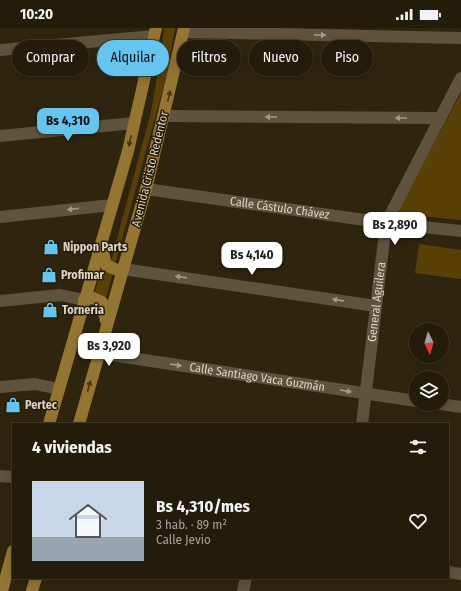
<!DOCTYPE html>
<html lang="es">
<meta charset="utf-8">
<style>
body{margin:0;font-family:"Fira Sans Condensed",sans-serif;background:#2f2919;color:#f1f3f6;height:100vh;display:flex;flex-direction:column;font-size:15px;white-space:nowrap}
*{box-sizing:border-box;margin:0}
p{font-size:13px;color:#a3a19d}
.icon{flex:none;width:22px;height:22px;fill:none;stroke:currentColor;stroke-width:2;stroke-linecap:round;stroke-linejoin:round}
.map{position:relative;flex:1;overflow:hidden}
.details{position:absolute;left:12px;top:395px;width:437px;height:156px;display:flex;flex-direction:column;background:#231c0b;border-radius:0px;box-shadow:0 2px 10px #0003,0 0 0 1px #403a2c}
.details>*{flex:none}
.guide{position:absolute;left:12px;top:12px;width:437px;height:36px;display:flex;gap:8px}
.needle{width:26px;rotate:175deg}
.controls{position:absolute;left:409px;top:295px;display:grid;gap:8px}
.controls a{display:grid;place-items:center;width:40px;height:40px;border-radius:50%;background:#231c0b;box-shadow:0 2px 10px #0003,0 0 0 1px #403a2c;font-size:20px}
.price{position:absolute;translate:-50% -34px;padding:0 9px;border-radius:8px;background:#fff;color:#222;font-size:13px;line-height:26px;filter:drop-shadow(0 1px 2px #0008)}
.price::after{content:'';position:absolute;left:50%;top:24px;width:12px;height:9px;margin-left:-6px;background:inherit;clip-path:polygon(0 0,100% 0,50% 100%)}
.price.active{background:#65c5ee;color:#111}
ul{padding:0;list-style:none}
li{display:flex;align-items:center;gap:12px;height:100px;padding:0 20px}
li span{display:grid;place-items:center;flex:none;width:112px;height:80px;border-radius:0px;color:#555}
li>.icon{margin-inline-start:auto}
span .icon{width:48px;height:48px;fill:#fffc;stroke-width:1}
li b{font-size:17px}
h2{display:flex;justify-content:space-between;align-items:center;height:48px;padding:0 20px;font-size:17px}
.tag{padding:0 14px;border-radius:18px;background:#231c0b;box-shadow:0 2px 10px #0003,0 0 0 1px #403a2c;font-size:14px;line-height:36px}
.tag.active{background:#65c5ee;color:#111}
.status{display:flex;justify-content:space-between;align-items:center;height:28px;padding:0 20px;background:#231c0b;direction:ltr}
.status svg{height:11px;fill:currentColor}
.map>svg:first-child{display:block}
.green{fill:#594007}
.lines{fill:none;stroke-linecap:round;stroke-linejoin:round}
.street{stroke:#5f533d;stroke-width:12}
.primary{stroke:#947532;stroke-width:12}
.oneway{fill:#a39988}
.oneway2{fill:#463613}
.labels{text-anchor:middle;stroke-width:3;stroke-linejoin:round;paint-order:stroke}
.street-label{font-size:12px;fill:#dad3c6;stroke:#251b06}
.poi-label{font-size:12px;font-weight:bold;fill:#dad3c6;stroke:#251b06;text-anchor:start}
</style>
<div class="status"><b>10:20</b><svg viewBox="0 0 49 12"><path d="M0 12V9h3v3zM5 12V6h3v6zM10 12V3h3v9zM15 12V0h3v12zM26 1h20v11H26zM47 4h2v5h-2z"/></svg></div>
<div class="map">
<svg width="461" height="563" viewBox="0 0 461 563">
<rect width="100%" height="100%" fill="#2f250f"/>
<!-- green -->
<path class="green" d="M164,0h11l-8,46 -51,187 -3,2 -2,-2 40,-149 10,-58z
M461,65v127l-61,-6 -1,-5z
M419,216l42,6v29l-46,-6z
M102,238l11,7 -8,28 -11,-6z"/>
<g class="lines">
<!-- street -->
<g class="street">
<path d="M183,4l278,6"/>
<path d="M0,22l154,-14"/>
<path d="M164,88l276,2"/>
<path d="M0,108l134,-13"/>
<path id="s1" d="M146,161l240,34 75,8"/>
<path d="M0,189l112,-12"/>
<path d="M123,241l253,37"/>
<path d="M0,273l60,-6 24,5"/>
<path id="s2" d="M98,325l318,48"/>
<path d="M0,359l35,-3 24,5"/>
<path d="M441,376l20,3"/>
<path id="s3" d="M362,396l24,-201 75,-145"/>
<path d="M0,448l13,1"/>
<path d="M448,544l13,2"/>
<path d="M243,563l3,-13"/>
</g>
<!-- primary -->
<path class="primary" d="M102,220l4,17 11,5 6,-1
M84,272l9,-2 9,4 4,19
M49,396l79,-273 28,-123
M79,396l67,-235 38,-161
M2,563l11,-40
M32,563l4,-13"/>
</g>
<!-- one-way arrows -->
<defs><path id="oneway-solid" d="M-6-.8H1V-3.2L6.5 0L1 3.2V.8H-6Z"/></defs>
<g class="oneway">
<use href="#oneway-solid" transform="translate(320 7) rotate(1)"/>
<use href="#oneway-solid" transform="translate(271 89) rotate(-180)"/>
<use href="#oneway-solid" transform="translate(401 90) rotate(-180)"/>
<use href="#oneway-solid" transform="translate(73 181) rotate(174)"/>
<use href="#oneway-solid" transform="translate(181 249) rotate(-172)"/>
<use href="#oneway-solid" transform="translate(338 272) rotate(-172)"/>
<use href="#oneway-solid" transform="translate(176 337) rotate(9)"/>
<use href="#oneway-solid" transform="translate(346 363) rotate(9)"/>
</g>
<g class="oneway2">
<use href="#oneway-solid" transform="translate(169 68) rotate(-77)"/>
<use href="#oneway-solid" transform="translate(130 113) rotate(103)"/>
<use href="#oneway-solid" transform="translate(89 358) rotate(-75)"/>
</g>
<!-- icons -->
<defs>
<symbol id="shop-bare" viewBox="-9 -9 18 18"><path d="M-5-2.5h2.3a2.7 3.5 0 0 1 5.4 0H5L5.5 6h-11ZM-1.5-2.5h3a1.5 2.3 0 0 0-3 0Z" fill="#65c5ee" stroke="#251b06" stroke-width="2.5" paint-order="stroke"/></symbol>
</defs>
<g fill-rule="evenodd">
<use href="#shop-bare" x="40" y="208" width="22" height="22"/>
<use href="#shop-bare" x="38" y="236" width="22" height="22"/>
<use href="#shop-bare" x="39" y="271" width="22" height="22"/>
<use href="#shop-bare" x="2" y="366" width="22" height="22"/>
</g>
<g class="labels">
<!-- street labels -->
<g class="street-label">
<text transform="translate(150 141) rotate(-76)" y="4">Avenida Cristo Redentor</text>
<text dy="4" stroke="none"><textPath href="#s1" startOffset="135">Calle Cástulo Chávez</textPath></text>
<text dy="4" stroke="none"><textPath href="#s3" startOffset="123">General Aguilera</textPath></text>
<text dy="4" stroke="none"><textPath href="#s2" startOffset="161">Calle Santiago Vaca Guzmán</textPath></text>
</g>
<!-- poi labels -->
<g class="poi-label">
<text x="63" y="223">Nippon Parts</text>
<text x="61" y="251">Profimar</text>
<text x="62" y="286">Torneria</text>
<text x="25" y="381">Pertec</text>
</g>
</g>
</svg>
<div class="controls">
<a><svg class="needle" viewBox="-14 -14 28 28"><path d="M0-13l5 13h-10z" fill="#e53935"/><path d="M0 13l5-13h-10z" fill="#a3a19d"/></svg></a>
<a><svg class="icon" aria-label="layers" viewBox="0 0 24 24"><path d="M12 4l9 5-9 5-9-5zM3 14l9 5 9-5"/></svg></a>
</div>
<b class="price active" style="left:68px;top:114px">Bs 4,310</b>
<b class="price" style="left:395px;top:218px">Bs 2,890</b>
<b class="price" style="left:252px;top:248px">Bs 4,140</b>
<b class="price" style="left:109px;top:339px">Bs 3,920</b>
<div class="guide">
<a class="tag">Comprar</a>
<a class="tag active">Alquilar</a>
<a class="tag">Filtros</a>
<a class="tag">Nuevo</a>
<a class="tag">Piso</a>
</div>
<section class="details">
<h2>4 viviendas<svg class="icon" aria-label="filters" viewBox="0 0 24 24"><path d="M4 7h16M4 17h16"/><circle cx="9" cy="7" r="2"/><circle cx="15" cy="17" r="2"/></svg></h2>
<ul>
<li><span style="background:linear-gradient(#c9d6e8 70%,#9aa5b1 0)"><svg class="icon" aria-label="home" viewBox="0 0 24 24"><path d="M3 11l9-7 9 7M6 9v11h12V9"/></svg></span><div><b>Bs 4,310/mes</b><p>3 hab. · 89 m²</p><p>Calle Jevio</p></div><svg class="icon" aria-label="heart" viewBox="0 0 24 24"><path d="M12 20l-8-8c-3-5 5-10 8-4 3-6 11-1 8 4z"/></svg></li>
</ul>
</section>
</div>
